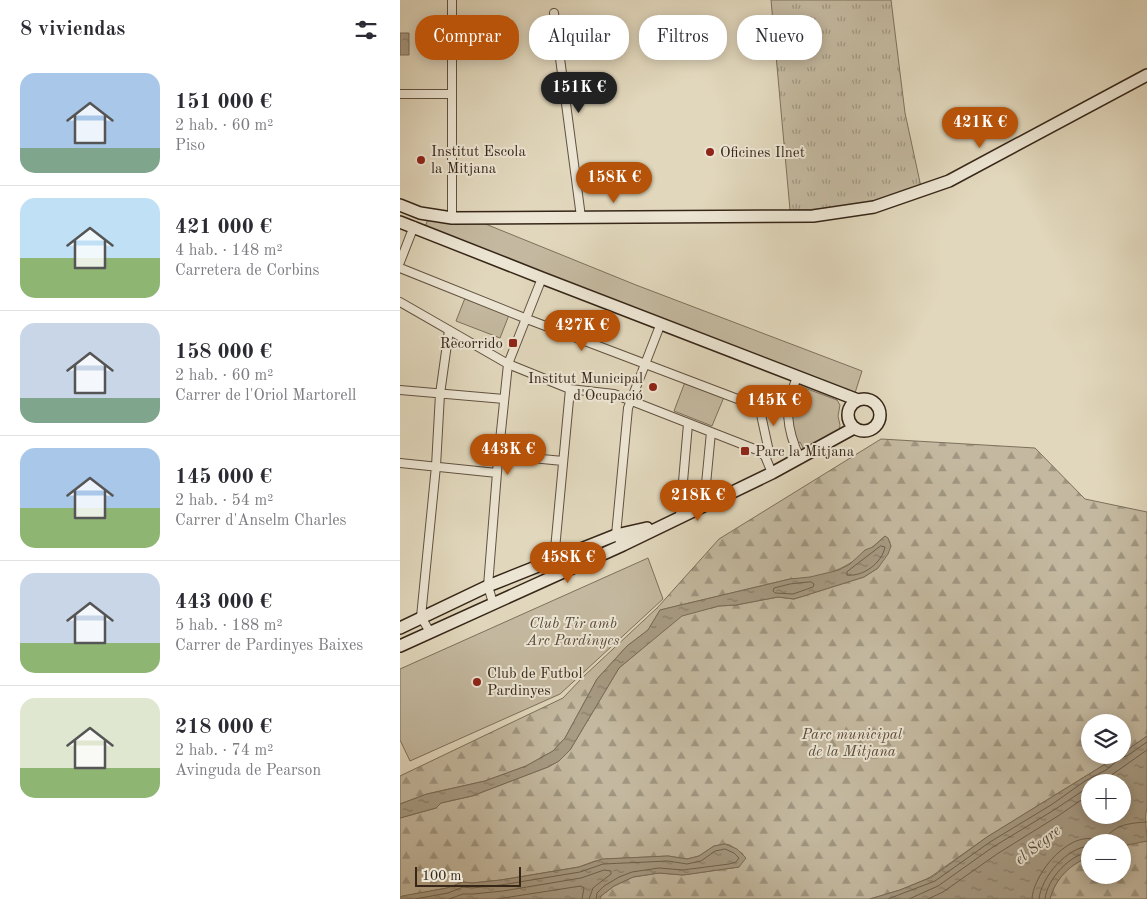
<!DOCTYPE html>
<html lang="es">
<meta charset="utf-8">
<style>
body{margin:0;font-family:"Old Standard TT",serif;background:#f2f2f3;color:#2b2b33;height:100vh;display:flex;flex-direction:column;font-size:19px;white-space:nowrap}
*{box-sizing:border-box;margin:0}
p{font-size:16px;color:#7c7c81}
.icon{flex:none;width:28px;height:28px;fill:none;stroke:currentColor;stroke-width:2;stroke-linecap:round;stroke-linejoin:round}
.map{position:relative;flex:1;overflow:hidden}
.drawer{display:flex;flex-direction:column;background:#fff;width:400px}
.drawer>*{flex:none}
.hud{position:absolute;left:15px;top:15px;width:475px;height:45px;display:flex;gap:10px}
.tools{position:absolute;left:681px;top:714px;display:grid;gap:10px}
.tools a{display:grid;place-items:center;width:50px;height:50px;border-radius:50%;background:#fff;box-shadow:0 2px 12px #0003;font-size:25px}
.scale{position:absolute;left:15px;bottom:12px;width:106px;box-sizing:border-box;padding-left:5px;border:2px solid #362618;border-top:0;font-size:14px;line-height:18px;white-space:nowrap;color:#362618;-webkit-text-stroke:4px #ece5d3;paint-order:stroke}
.price{position:absolute;translate:-50% -42px;padding:0 11px;border-radius:18px;background:#b45309;color:#fff;font-size:16px;line-height:32px;filter:drop-shadow(0 1px 2px #0008)}
.price::after{content:'';position:absolute;left:50%;top:30px;width:15px;height:11px;margin-left:-8px;background:inherit;clip-path:polygon(0 0,100% 0,50% 100%)}
.price.on{background:#222;color:#fff}
ul{padding:0;list-style:none}
li{display:flex;align-items:center;gap:15px;height:125px;padding:0 20px}
li+li{border-top:1px solid #e1e1e2}
li span{display:grid;place-items:center;flex:none;width:140px;height:100px;border-radius:15px;color:#555}
li>.icon{margin-inline-start:auto}
span .icon{width:60px;height:60px;fill:#fffc;stroke-width:1}
li b{font-size:21px}
h2{display:flex;justify-content:space-between;align-items:center;height:60px;padding:0 20px;font-size:21px}
.pill{padding:0 18px;border-radius:20px;background:#fff;box-shadow:0 2px 12px #0003;font-size:18px;line-height:45px}
.pill.on{background:#b45309;color:#fff}
main{display:flex;flex:1;min-height:0}
.map>svg:first-child{display:block}
.grass{fill:url(#grass-tufts);stroke:#7d705c}
.forest{fill:url(#forest-firs);stroke:#7d705c}
.green{fill:#c4b9a0;stroke:#7d705c}
.water{fill:url(#water-ripples);stroke:#7a6c59;fill-rule:evenodd}
.lines{fill:none;stroke-linecap:round;stroke-linejoin:round}
.shore{stroke:#6e604e;stroke-width:1}
.street-casing{stroke:#615241;stroke-width:10}
.secondary-casing{stroke:#362618;stroke-width:14}
.street{stroke:#ece5d3;stroke-width:8}
.secondary{stroke:#ece5d3;stroke-width:11}
.poi-dot{fill:#8f2418;stroke:#ece5d3;stroke-width:2}
.labels{text-anchor:middle;stroke-width:4;stroke-linejoin:round;paint-order:stroke}
.poi-label{font-size:15px;fill:#362618;stroke:#ece5d3;text-anchor:start}
.park-label{font-size:15px;font-style:italic;fill:#5a4b3a;stroke:#ece5d3}
.water-label{font-size:16px;font-style:italic;fill:#584938;stroke:#ece5d3}
</style>
<main>
<section class="drawer">
<h2>8 viviendas<svg class="icon" aria-label="filters" viewBox="0 0 24 24"><path d="M4 7h16M4 17h16"/><circle cx="9" cy="7" r="2"/><circle cx="15" cy="17" r="2"/></svg></h2>
<ul>
<li><span style="background:linear-gradient(#a9c7e8 75%,#7fa58c 0)"><svg class="icon" aria-label="home" viewBox="0 0 24 24"><path d="M3 11l9-7 9 7M6 9v11h12V9"/></svg></span><div><b>151 000 €</b><p>2 hab. · 60 m²</p><p>Piso</p></div></li>
<li><span style="background:linear-gradient(#bfe0f5 60%,#8fb573 0)"><svg class="icon" aria-label="home" viewBox="0 0 24 24"><path d="M3 11l9-7 9 7M6 9v11h12V9"/></svg></span><div><b>421 000 €</b><p>4 hab. · 148 m²</p><p>Carretera de Corbins</p></div></li>
<li><span style="background:linear-gradient(#c9d6e8 75%,#7fa58c 0)"><svg class="icon" aria-label="home" viewBox="0 0 24 24"><path d="M3 11l9-7 9 7M6 9v11h12V9"/></svg></span><div><b>158 000 €</b><p>2 hab. · 60 m²</p><p>Carrer de l'Oriol Martorell</p></div></li>
<li><span style="background:linear-gradient(#a9c7e8 60%,#8fb573 0)"><svg class="icon" aria-label="home" viewBox="0 0 24 24"><path d="M3 11l9-7 9 7M6 9v11h12V9"/></svg></span><div><b>145 000 €</b><p>2 hab. · 54 m²</p><p>Carrer d'Anselm Charles</p></div></li>
<li><span style="background:linear-gradient(#c9d6e8 70%,#8fb573 0)"><svg class="icon" aria-label="home" viewBox="0 0 24 24"><path d="M3 11l9-7 9 7M6 9v11h12V9"/></svg></span><div><b>443 000 €</b><p>5 hab. · 188 m²</p><p>Carrer de Pardinyes Baixes</p></div></li>
<li><span style="background:linear-gradient(#dfe7d0 70%,#8fb573 0)"><svg class="icon" aria-label="home" viewBox="0 0 24 24"><path d="M3 11l9-7 9 7M6 9v11h12V9"/></svg></span><div><b>218 000 €</b><p>2 hab. · 74 m²</p><p>Avinguda de Pearson</p></div></li>
</ul>
</section>
<div class="map">
<svg width="747" height="899" viewBox="0 0 747 899">
<defs>
<pattern id="grass-tufts" width="24" height="20" patternUnits="userSpaceOnUse" patternTransform="scale(1.25)"><rect width="24" height="20" fill="#c4b9a0"/><path d="M3 7l-1-3M5 7V3M7 7l1-3M15 17l-1-3M17 17v-4M19 17l1-3" fill="none" stroke="#a09681"/></pattern>
<pattern id="forest-firs" width="22" height="20" patternUnits="userSpaceOnUse" patternTransform="scale(1.25)"><rect width="22" height="20" fill="#c4b9a0"/><path d="M5 1l3.5 6h-7zM16 11l3.5 6h-7z" fill="#a09681"/></pattern>
<pattern id="water-ripples" width="26" height="14" patternUnits="userSpaceOnUse" patternTransform="scale(1.25)"><rect width="26" height="14" fill="#a79b84"/><path d="M2 4q2-2 4 0t4 0M15 11q2-2 4 0t4 0" fill="none" stroke="#897e6b"/></pattern>
</defs>
<rect width="100%" height="100%" fill="#e1d7bc"/>
<filter id="stains"><feTurbulence type="fractalNoise" baseFrequency=".004" numOctaves="4"/><feColorMatrix values="0 0 0 0 .2 0 0 0 0 .09 0 0 0 0 .02 0 0 0 .5 -.17"/></filter>
<radialGradient id="worn" r=".72"><stop offset=".6" stop-color="#630" stop-opacity="0"/><stop offset="1" stop-color="#630" stop-opacity=".3"/></radialGradient>
<!-- grass -->
<path class="grass" d="M371,0h120l14,113 16,74 -49,15 -45,7 -37,1z"/>
<!-- forest -->
<path class="forest" d="M481,439l154,9 50,51 62,13v224l-24,17 -1,-31h-32v33h30l-133,82 -58,41 -29,12 -30,9h-270l1,-3 13,-10 19,-9 26,-4 24,2 56,-8 4,-13 -13,-9 -5,-1 -11,2 -15,10 -12,3 -19,-3 -61,3 -12,2 -16,6 -78,13 -29,3 -9,-1 -16,6 -47,9v-79l36,-10 5,-5 31,-7 76,-29 11,-6 11,-11 49,-82 63,-53 37,-9 17,-1 42,-8 16,2 70,-22 14,-9 12,-26 -5,-6c-30,27 -53,43 -95,43l-130,31 -12,20 -21,16 -30,33 -32,59 -12,13 -27,15 -41,15 -58,13 -27,10v-28l163,-78 20,-21 75,-70 61,-68z
M738,841h9v58h-97c5,-20 20,-36 40,-42v18h32l1,-29z"/>
<!-- green -->
<path class="green" d="M28,219l55,4 153,62 226,86 -7,22 -430,-166z
M65,298l44,17 -9,23 -44,-17z
M285,382l39,15 -12,29 -38,-15z
M402,387l35,13 3,5 -2,11 2,9 -1,7 -34,16h-2l-3,-6 -3,2c-5,-18 -6,-32 -3,-50l6,2z
M248,558l15,41 -103,95 -150,67 -10,-21v-71z"/>
<!-- water -->
<path class="water" d="M0,33h9v22h-9z
M485,536l3,2 3,8 -3,8 -10,14 -14,9 -70,22 -16,-2 -42,8 -17,1 -37,10 -63,52 -49,82 -11,11 -11,6 -76,29 -31,7 -5,5 -36,10v-14l27,-10 58,-13 41,-15 27,-15 12,-13 32,-59 30,-33 21,-16 12,-20 130,-31 20,-2 29,-7 11,-6 15,-14 8,-3z
M747,736v73c-3,8 0,22 0,32l-24,5 -1,-4h-32v15c-19,6 -35,22 -40,42h-180l30,-9 32,-13 55,-40 133,-82h2l1,-2zM690,782h32v33h-32z
M325,844l12,5 9,9 -7,9 -56,8 -24,-2 -26,4 -19,9 -13,10 -1,3h-200l2,-3 45,-8 16,-6 9,1 29,-3 78,-13 23,-8 66,-3 19,3 12,-3 15,-10z"/>
<g class="lines">
<!-- shore -->
<path class="shore" d="M481,546l4,1c-3,16 -22,30 -38,28v-3z
M411,582l3,2 -1,3 -20,7 -18,-1 -2,-2 1,-3 16,-4z
M696,782l14,-6 37,-26
M703,842c10,-17 25,-19 44,-20
M15,899l33,-6 15,-6 9,1 29,-3 79,-13 23,-8 65,-3 19,3 14,-3 14,-10 10,-2 9,4 5,5 -3,4 -7,2 -46,6 -24,-2 -27,4 -13,5 -15,9 -7,7 -1,6
M49,899l14,-5h10l30,-3 78,-13 23,-8 7,1v3l-18,14 -4,11
M97,899l84,-13 3,2 -2,11
M488,899l47,-18 55,-39 61,-37 34,-24 21,-11 16,-13 5,-1 20,-14
M509,899l29,-13 55,-39 61,-37 36,-24
M528,899l15,-7 54,-38 61,-38 32,-22
M632,899c1,-26 41,-74 69,-57
M639,899c2,-22 28,-52 51,-53
M645,899c2,-20 25,-45 45,-47"/>
<defs>
<path id="street" d="M154,13l27,204
M0,94h52
M52,218v-218
M0,262l14,-36
M0,268l127,51 229,87 4,4 8,37 -3,9
M0,302l108,62 62,25 44,5 143,56 8,6 7,17
M397,377c-13,32 -11,50 3,82
M0,390l104,9
M99,455l64,6
M0,463l97,10
M304,505l7,-73
M280,516l8,-92
M223,545l-7,-10 12,-127 33,-85
M154,560l16,-171
M93,603l-5,-17 10,-126 10,-96 34,-86
M30,632l-9,-15 15,-151 4,-72 9,-64"/>
<path id="secondary" d="M0,205l20,8 32,5 361,-2 61,-9 75,-26 198,-106
M0,222l142,56 316,122
M448 415a16 16 0 1 1 32 0a16 16 0 1 1-32 0Z
M0,628l88,-42 128,-51 31,-7
M0,646l223,-101 149,-72 82,-45"/>
</defs>
<!-- street casing -->
<use href="#street" class="street-casing"/>
<!-- secondary casing -->
<use href="#secondary" class="secondary-casing"/>
<!-- street -->
<use href="#street" class="street"/>
<!-- secondary -->
<use href="#secondary" class="secondary"/>
</g>
<!-- markers -->
<g class="poi-dot">
<circle cx="310" cy="152" r="5"/>
<circle cx="21" cy="160" r="5"/>
<rect x="108" y="338" width="10" height="10" rx="2.5"/>
<circle cx="253" cy="387" r="5"/>
<rect x="340" y="446" width="10" height="10" rx="2.5"/>
<circle cx="77" cy="682" r="5"/>
</g>
<g class="labels">
<!-- poi labels -->
<g class="poi-label">
<text x="31" y="156">Institut Escola<tspan x="31" dy="17">la Mitjana</tspan></text>
<text x="320" y="157">Oficines Ilnet</text>
<text x="103" y="348" text-anchor="end">Recorrido</text>
<text x="243" y="383" text-anchor="end">Institut Municipal<tspan x="243" dy="17">d'Ocupació</tspan></text>
<text x="355" y="456">Parc la Mitjana</text>
<text x="87" y="678">Club de Futbol<tspan x="87" dy="17">Pardinyes</tspan></text>
</g>
<!-- park labels -->
<g class="park-label">
<text x="173" y="628">Club Tir amb<tspan x="173" dy="17">Arc Pardinyes</tspan></text>
<text x="452" y="739">Parc municipal<tspan x="452" dy="17">de la Mitjana</tspan></text>
</g>
<!-- water labels -->
<g class="water-label">
<text transform="translate(637 844) rotate(-38)" y="6">el Segre</text>
</g>
</g>
<rect width="100%" height="100%" filter="url(#stains)"/>
<rect width="100%" height="100%" fill="url(#worn)"/>
</svg>
<div class="tools">
<a><svg class="icon" aria-label="layers" viewBox="0 0 24 24"><path d="M12 4l9 5-9 5-9-5zM3 14l9 5 9-5"/></svg></a>
<a>+</a>
<a>−</a>
</div>
<div class="scale">100 m</div>
<b class="price on" style="left:179px;top:114px">151K €</b>
<b class="price" style="left:580px;top:149px">421K €</b>
<b class="price" style="left:214px;top:204px">158K €</b>
<b class="price" style="left:182px;top:352px">427K €</b>
<b class="price" style="left:374px;top:427px">145K €</b>
<b class="price" style="left:108px;top:476px">443K €</b>
<b class="price" style="left:298px;top:522px">218K €</b>
<b class="price" style="left:168px;top:584px">458K €</b>
<div class="hud">
<a class="pill on">Comprar</a>
<a class="pill">Alquilar</a>
<a class="pill">Filtros</a>
<a class="pill">Nuevo</a>
</div>
</div>
</main>
